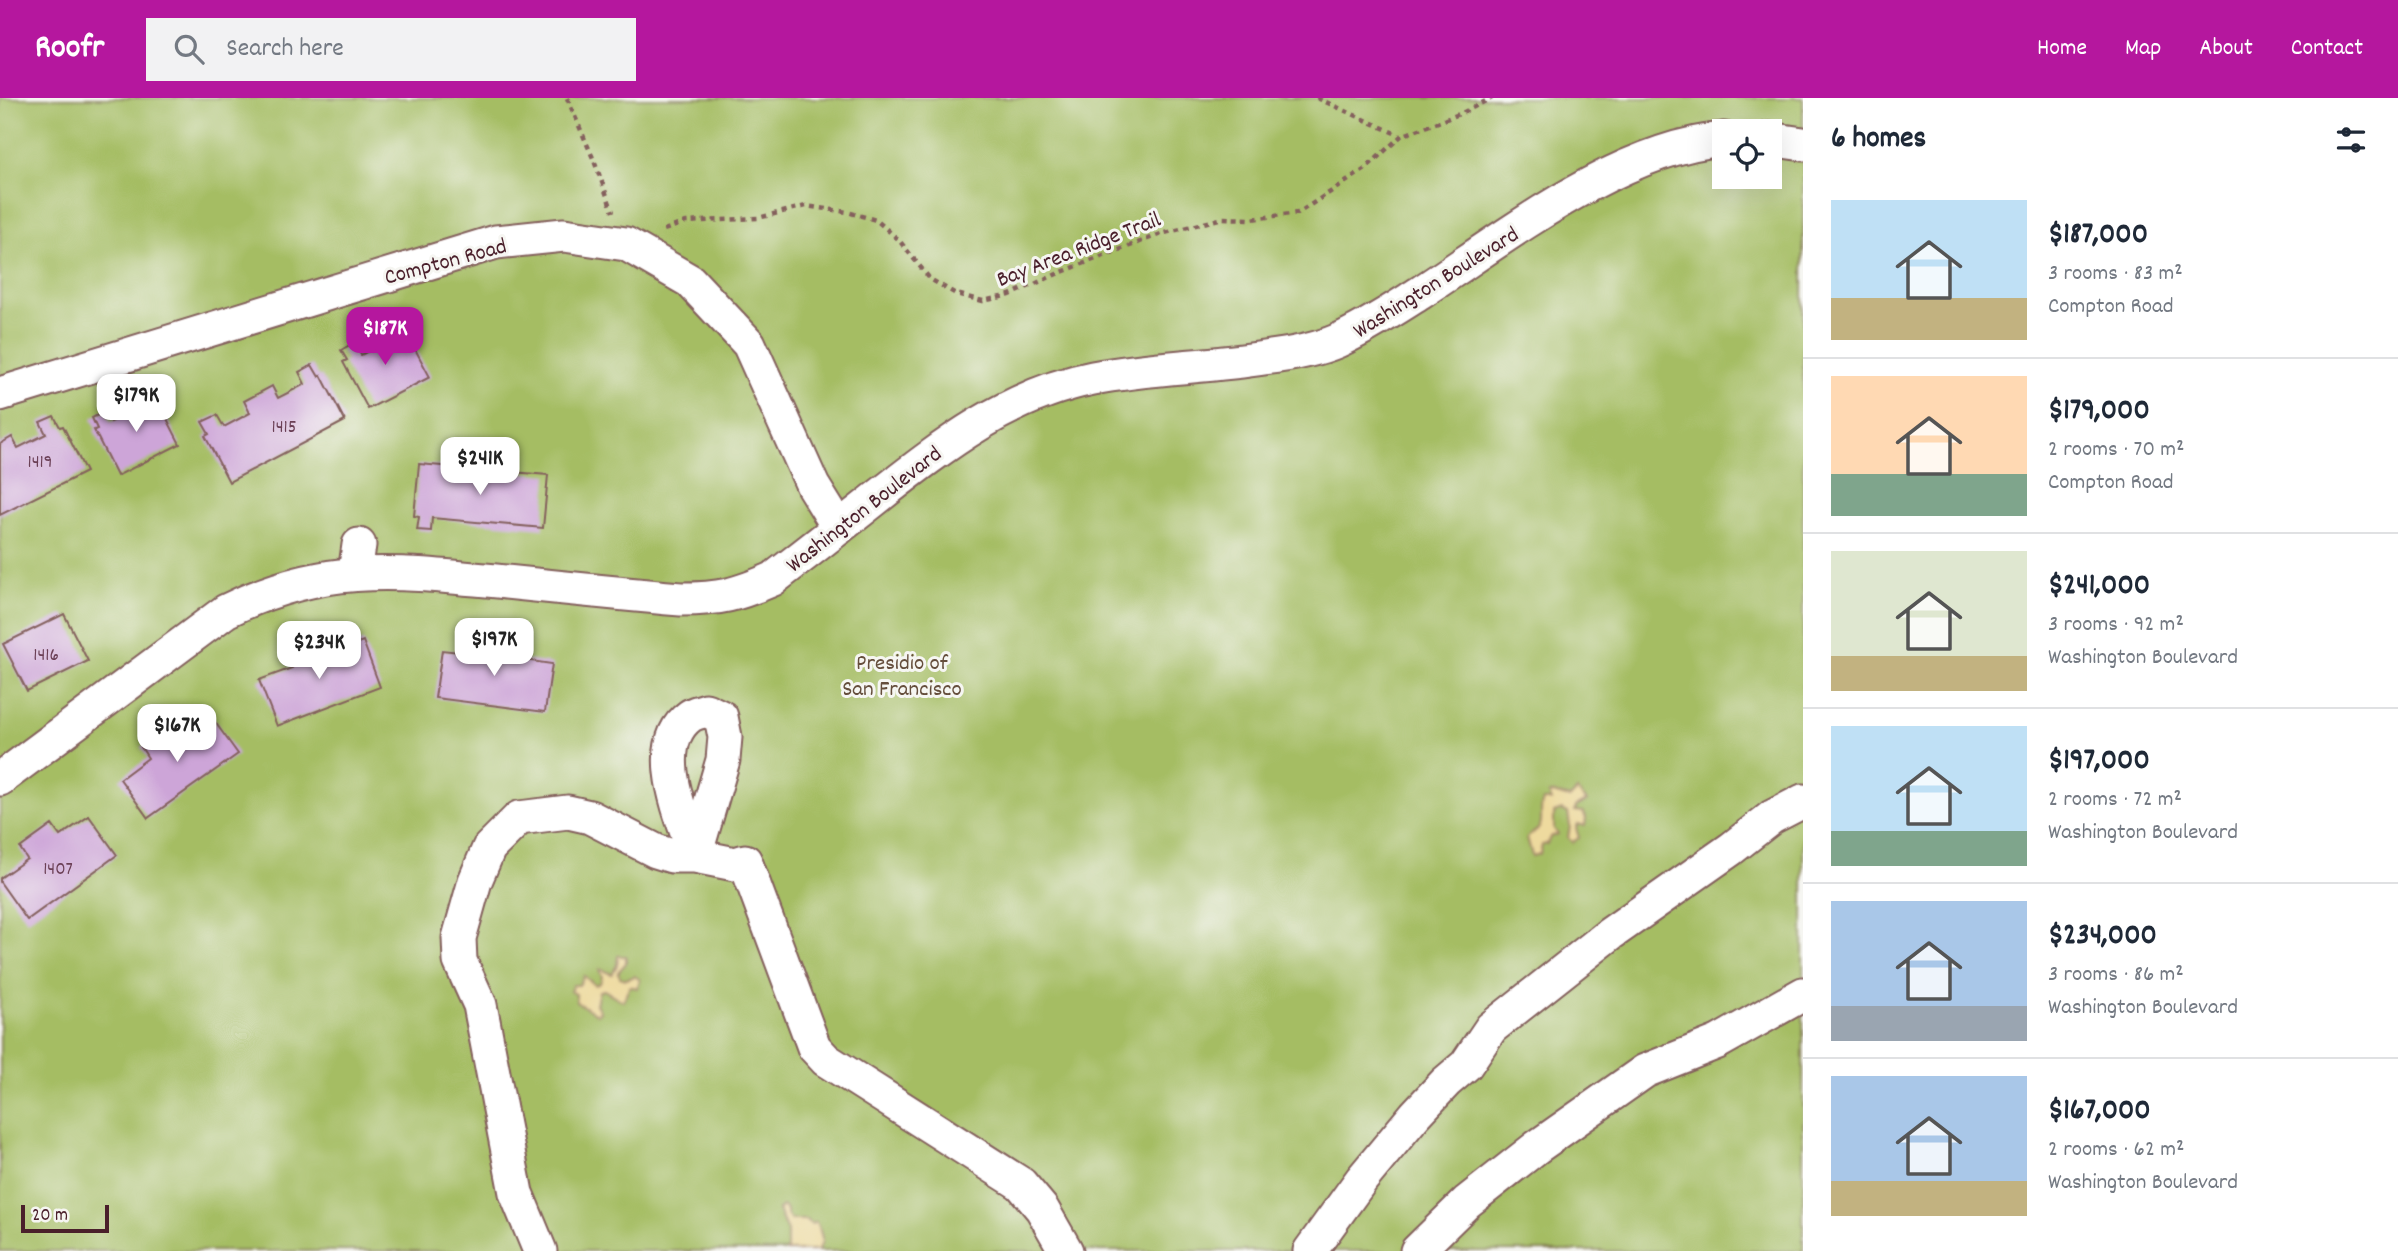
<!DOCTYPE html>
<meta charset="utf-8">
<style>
body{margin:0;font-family:Dekko,sans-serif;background:#f2f2f3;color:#1f2937;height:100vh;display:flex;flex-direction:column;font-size:26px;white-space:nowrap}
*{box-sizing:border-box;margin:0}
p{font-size:23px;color:#747a83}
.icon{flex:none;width:38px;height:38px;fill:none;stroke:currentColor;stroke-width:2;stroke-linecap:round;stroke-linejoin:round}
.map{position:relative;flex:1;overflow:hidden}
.drawer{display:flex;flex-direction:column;background:#fff;width:595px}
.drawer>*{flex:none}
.controls{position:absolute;left:1712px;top:21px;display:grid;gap:14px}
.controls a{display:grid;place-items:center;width:70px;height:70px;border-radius:0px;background:#fff;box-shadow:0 7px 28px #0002;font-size:35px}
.scale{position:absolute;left:21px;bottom:18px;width:88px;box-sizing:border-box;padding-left:7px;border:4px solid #4a1f2b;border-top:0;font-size:19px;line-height:24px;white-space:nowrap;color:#4a1f2b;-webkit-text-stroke:5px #f6f6f2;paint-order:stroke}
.price{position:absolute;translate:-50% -60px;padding:0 16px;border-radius:14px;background:#fff;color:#222;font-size:23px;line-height:46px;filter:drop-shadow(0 2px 4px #0008)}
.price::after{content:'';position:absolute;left:50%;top:42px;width:21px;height:16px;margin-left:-10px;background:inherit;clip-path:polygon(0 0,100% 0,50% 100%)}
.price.on{background:#b5179e;color:#fff}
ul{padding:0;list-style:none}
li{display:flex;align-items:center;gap:21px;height:175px;padding:0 28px}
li+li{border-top:2px solid #e0e1e3}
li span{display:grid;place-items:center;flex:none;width:196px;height:140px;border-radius:0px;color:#555}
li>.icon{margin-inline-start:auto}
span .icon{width:84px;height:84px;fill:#fffc;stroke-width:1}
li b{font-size:30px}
h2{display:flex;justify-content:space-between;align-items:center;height:84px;padding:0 28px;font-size:30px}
header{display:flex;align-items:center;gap:42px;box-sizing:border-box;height:98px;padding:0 35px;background:#b5179e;color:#fff}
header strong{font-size:33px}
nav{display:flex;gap:38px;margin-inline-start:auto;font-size:24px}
.search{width:490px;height:63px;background:#f2f2f3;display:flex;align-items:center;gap:18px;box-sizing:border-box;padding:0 24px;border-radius:0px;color:#747a83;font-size:26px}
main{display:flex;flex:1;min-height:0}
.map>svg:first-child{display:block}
.green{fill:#a5bd63;stroke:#786e47;stroke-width:2;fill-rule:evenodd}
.sand{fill:#eeda9e;stroke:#9c7c64;stroke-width:2}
.building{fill:#cda5d8}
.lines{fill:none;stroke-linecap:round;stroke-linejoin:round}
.minor-casing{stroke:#84615d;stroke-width:37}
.path{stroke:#84615d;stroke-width:4.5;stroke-dasharray:5 5;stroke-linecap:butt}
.minor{stroke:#fff;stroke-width:33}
.labels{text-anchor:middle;stroke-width:6;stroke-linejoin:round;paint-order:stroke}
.number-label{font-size:19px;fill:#6b4056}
.street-label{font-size:23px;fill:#4a1f2b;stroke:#f6f6f2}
.park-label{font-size:23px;fill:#654e3c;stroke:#f6f6f2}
</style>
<header>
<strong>Roofr</strong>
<div class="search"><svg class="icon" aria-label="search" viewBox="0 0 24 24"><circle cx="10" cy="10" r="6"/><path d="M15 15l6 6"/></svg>Search here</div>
<nav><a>Home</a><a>Map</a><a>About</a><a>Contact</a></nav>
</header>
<main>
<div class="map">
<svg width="1803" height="1153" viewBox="0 0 1803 1153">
<rect width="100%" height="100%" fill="#f6f6f2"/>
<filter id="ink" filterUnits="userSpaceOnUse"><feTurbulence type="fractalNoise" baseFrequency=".0143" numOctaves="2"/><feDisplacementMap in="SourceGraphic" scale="14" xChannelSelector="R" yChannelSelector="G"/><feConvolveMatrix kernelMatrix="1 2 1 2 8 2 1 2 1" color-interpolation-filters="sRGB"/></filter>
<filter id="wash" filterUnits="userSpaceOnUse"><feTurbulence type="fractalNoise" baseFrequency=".00686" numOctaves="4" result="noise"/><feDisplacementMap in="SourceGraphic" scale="28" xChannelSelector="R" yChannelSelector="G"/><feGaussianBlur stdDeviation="1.57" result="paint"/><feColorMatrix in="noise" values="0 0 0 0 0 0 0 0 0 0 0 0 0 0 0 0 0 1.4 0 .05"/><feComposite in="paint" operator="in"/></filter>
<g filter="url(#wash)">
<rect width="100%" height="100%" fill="#f0dbb9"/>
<!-- green -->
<path class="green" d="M0,0h1803v1153h-1803zM1724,33h45v46h-45z"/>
<!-- sand -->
<path class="sand" d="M1577,693l10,10 -11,6 -1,4 8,1 3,6 -1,8 -7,-2 -2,4 3,10 -7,4 -4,-4 2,-12 -2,-13 -6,-3 -8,3v16l4,5 -8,3 -3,7 -5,1 -2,9 -8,2 -5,-19c3,-3 7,-4 10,-7 8,-6 1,-20 6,-29h8l-2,-7 4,-1 17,5z
M618,858h8v7l-8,9 2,5 6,2 9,-3 5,4 -3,8 -7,-2 -7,15 -19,-11 -5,1 -3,13 4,7 -3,3 -21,-12v-8l-6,-3 3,-6h6l5,-9 11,9 5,-2 2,-6 -3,-8 13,5 5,-9z
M782,1108l5,4v5l4,5h15l5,4 5,-2c5,11 10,19 1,29h-30v-20l-9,-21z"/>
<g id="blocks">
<!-- building -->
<path class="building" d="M399,221l31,58 -62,32 -25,-47 4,-2 -6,-10 14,-8 6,13 29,-16 -6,-12z
M312,267l7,12 2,-2 24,46 -116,61 -24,-46 4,-2 -7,-12 15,-7 7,12 26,-14 -6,-12 28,-15 6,12 27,-14 -6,-12z
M147,290l6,13 4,-2 23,45 -63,32 -23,-46 3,-1 -5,-11 13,-7 6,11 28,-15 -6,-12z
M54,318l6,11 3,-1 23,46 -86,43v-71l12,-7 6,11 28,-14 -6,-12z
M419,366l129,11 -5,53 -111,-10 -1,13 -14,-1 2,-13 -5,-1z
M64,516l24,47 -61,30 -24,-47z
M325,543l5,13 33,-13 17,46 -103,39 -18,-46 33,-12 -4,-13z
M479,543l40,5 -2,13 35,5 -7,48 -110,-14 7,-48 35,4z
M210,617l28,39 -90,64 -28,-39 28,-21 -7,-11 32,-23 9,11z
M89,718l28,39 -90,65 -27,-38v-4l27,-19 -7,-11 32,-23 8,11z"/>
</g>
</g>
<g filter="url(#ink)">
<use href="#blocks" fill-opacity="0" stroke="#84615d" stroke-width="2"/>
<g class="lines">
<defs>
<path id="minor" d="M1769,41l34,5
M0,296l496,-152 68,-7 62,9 64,37 59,63 64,142 26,42
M355,475l4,-28
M706,612l15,7 4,20 -2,23 -28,96c-12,-38 -46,-110 -5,-140 4,-3 11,-4 16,-6z
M0,681l226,-168c100,-50 174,-39 280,-29 58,6 116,12 175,17 40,0 55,-4 92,-20 36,-28 71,-55 106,-83 65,-51 131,-102 214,-118 56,-11 114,-11 171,-20 24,-3 50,-7 73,-17 29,-13 56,-31 83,-48 87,-57 199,-145 304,-154
M540,1153l-24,-58 -36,-188 -20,-44 -1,-23 16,-57 14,-33 30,-30 49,-6 22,5 66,34 16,5h23l40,8 10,-3 69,186 12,13 195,124 21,25 24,42
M1310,1153l52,-72 53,-64 31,-33 20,-17 25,-37 119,-94 121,-85 41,-32 31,-16
M1417,1153l50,-49 70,-55 108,-76 73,-29 85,-48"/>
</defs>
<!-- minor casing -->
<use href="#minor" class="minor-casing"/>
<!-- path -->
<path class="path" d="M567,0l26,60 20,54
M1317,0l84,38
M664,132l22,-8 72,-4 48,-12 41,6 29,8 22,19 32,40 26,15 27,7 27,-6 49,-22 102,-39 62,-16 28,1 47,-6 66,-43 37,-34 61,-23 30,-15"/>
<!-- minor -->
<use href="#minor" class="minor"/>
</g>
</g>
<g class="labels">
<!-- number labels -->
<g class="number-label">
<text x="284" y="334">1415</text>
<text x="40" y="369">1419</text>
<text x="46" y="562">1416</text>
<text x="58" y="776">1407</text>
</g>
<!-- street labels -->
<g class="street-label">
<text transform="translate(1078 150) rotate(-21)" y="8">Bay Area Ridge Trail</text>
<text transform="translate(445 162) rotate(-15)" y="8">Compton Road</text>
<text transform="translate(1435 183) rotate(-32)" y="8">Washington Boulevard</text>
<text transform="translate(863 410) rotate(-38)" y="8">Washington Boulevard</text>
</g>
<!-- park labels -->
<g class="park-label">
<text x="902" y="571">Presidio of<tspan x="902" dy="26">San Francisco</tspan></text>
</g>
</g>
</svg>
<div class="controls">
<a><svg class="icon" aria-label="locate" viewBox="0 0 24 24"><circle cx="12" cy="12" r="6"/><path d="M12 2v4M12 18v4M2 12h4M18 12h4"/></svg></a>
</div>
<div class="scale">20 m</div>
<b class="price on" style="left:385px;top:269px">$187K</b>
<b class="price" style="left:136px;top:336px">$179K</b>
<b class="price" style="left:480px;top:399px">$241K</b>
<b class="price" style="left:494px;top:580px">$197K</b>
<b class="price" style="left:319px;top:583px">$234K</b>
<b class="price" style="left:177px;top:666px">$167K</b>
</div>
<section class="drawer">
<h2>6 homes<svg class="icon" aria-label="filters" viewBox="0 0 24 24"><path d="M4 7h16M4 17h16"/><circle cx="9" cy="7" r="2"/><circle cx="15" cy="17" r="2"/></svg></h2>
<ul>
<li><span style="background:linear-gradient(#bfe0f5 70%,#c2b280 0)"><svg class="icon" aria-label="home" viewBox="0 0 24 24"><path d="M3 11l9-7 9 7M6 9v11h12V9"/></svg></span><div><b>$187,000</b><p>3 rooms · 83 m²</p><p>Compton Road</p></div></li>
<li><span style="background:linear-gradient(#ffd9b3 70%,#7fa58c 0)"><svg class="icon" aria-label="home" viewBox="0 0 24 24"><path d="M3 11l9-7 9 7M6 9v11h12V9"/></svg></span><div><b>$179,000</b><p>2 rooms · 70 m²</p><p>Compton Road</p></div></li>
<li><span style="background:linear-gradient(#dfe7d0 75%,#c2b280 0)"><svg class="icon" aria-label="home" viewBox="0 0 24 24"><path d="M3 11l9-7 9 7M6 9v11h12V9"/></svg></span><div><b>$241,000</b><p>3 rooms · 92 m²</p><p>Washington Boulevard</p></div></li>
<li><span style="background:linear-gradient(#bfe0f5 75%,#7fa58c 0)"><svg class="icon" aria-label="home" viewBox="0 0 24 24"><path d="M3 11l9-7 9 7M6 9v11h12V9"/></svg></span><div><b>$197,000</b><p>2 rooms · 72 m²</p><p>Washington Boulevard</p></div></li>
<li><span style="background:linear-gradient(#a9c7e8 75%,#9aa5b1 0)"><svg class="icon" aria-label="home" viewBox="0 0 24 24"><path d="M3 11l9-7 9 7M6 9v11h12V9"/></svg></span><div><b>$234,000</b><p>3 rooms · 86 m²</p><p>Washington Boulevard</p></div></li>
<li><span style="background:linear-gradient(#a9c7e8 75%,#c2b280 0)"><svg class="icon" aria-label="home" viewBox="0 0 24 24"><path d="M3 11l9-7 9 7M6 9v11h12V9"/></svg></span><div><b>$167,000</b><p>2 rooms · 62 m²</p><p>Washington Boulevard</p></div></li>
</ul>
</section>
</main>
